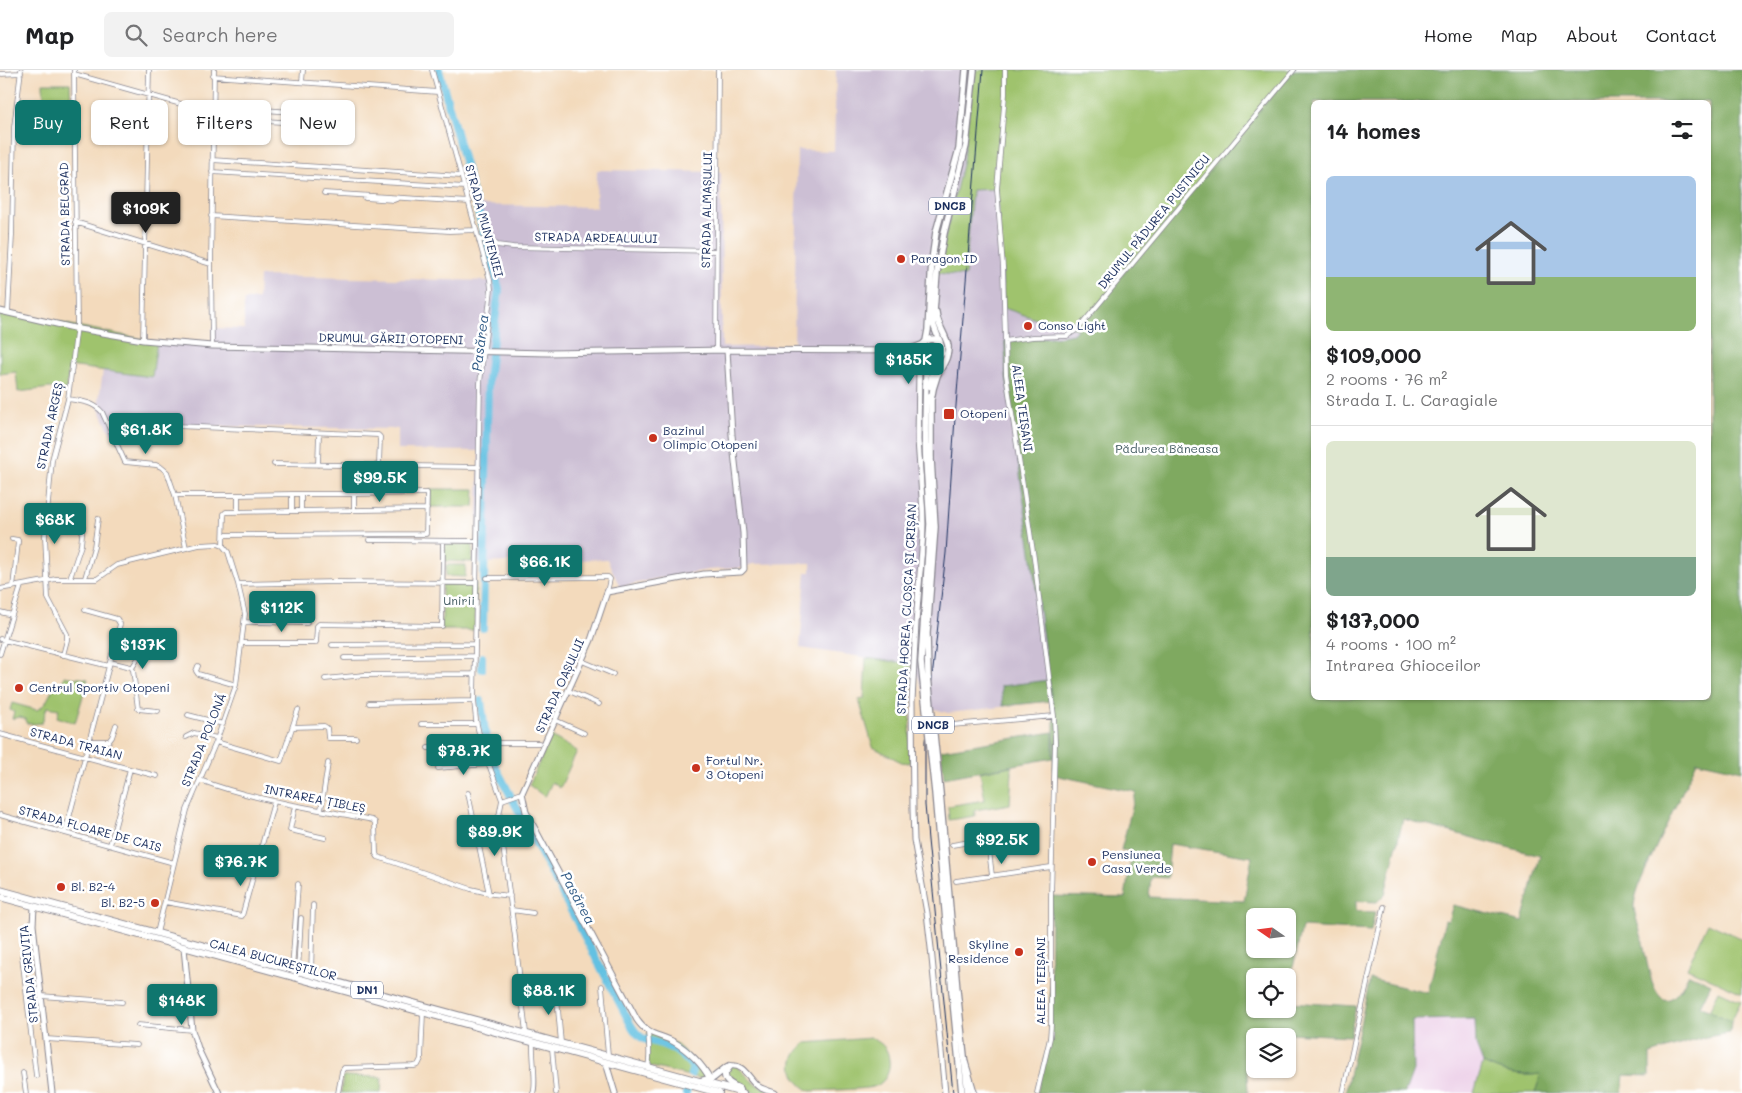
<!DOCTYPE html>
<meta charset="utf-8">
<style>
body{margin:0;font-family:Mali,sans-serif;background:#f2f2f2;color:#202124;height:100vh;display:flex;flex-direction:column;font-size:19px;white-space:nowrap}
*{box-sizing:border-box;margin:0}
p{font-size:16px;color:#757577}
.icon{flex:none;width:28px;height:28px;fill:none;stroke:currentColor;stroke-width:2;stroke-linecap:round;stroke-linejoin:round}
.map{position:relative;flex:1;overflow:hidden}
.panel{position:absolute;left:1311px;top:30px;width:400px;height:600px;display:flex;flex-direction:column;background:#fff;border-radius:8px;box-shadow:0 1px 4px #0004}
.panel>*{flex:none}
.hud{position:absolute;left:15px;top:30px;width:475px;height:45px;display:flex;gap:10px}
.needle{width:32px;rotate:284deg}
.controls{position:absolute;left:1246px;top:838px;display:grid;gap:10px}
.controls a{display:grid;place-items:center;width:50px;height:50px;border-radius:8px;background:#fff;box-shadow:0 1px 4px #0004;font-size:25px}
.price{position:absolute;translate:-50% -42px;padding:0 11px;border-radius:5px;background:#0f766e;color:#fff;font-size:16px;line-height:32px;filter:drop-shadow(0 1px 2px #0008)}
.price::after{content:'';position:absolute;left:50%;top:30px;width:15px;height:11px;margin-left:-8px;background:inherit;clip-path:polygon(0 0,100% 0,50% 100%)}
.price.active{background:#222;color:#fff}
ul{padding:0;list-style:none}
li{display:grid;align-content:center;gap:10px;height:265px;padding:0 15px}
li+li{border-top:1px solid #e0e0e0}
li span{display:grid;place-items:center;height:155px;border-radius:8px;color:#555}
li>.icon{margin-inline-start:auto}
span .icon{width:90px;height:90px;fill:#fffc;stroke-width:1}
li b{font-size:21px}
h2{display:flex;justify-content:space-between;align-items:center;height:60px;padding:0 15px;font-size:21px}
.chip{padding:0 18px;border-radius:8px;background:#fff;box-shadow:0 1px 4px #0004;font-size:18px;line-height:45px}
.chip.active{background:#0f766e;color:#fff}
header{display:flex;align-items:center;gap:30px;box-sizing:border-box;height:70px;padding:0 25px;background:#fff;border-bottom:1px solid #e0e0e0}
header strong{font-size:24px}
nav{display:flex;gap:28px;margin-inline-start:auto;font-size:18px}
.search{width:350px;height:45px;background:#f2f2f2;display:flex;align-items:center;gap:12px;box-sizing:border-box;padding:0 18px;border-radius:8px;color:#757577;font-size:19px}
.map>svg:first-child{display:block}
.built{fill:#edd1e9}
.industrial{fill:#ccbfd4}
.green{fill:#9fc36d;stroke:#5d7966}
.forest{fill:#7fa960;stroke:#4d6c5f;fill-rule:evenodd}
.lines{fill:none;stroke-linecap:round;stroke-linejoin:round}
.river{stroke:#64c1e2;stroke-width:8}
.street-casing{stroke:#87848d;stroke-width:5.5}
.secondary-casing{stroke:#87848d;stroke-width:7}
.primary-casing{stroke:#87848d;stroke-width:8}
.highway-casing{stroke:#87848d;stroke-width:8}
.street{stroke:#fff;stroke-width:4}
.secondary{stroke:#fff;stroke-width:5}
.primary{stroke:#fff;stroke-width:5.5}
.highway{stroke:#fff;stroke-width:6}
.rail{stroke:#1b2f5e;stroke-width:1}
.primary-bridge-casing{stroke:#87848d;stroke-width:8;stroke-linecap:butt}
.primary-bridge{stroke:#fff;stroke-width:5.5}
.poi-dot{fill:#c8321e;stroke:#fff;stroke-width:2}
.labels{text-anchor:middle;stroke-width:5;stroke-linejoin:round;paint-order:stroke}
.shield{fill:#fff;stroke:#5f6d8e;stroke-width:1}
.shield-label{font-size:11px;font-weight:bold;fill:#1b2f5e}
.street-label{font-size:12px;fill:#1b2f5e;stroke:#fff}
.poi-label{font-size:12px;fill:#1b2f5e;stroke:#fff;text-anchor:start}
.park-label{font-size:12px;fill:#435b62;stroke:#fff}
.water-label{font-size:14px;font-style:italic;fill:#315b86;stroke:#fff}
</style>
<header>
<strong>Map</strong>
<div class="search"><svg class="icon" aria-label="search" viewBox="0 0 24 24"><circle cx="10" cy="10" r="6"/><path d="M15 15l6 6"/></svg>Search here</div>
<nav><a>Home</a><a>Map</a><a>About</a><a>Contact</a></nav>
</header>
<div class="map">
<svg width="1742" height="1023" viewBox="0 0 1742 1023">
<rect width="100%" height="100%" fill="#fff"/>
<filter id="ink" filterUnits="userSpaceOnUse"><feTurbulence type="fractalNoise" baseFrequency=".02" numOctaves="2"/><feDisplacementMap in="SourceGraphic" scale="10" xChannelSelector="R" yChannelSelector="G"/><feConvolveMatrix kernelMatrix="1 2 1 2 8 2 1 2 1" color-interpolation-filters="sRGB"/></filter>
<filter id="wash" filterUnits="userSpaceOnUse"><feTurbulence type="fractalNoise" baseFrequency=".0096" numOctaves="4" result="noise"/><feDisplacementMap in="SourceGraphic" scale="20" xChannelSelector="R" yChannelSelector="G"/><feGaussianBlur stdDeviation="1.12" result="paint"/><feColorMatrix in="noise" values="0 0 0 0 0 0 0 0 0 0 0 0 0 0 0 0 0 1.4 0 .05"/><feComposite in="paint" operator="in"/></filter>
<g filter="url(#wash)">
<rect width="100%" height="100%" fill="#f3dabc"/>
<!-- built -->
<path class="built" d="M1475,949l1,26 7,18 -9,30h-69l8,-22 -1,-51z"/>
<!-- industrial -->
<path class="industrial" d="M836,0h138l-9,206 7,-86 25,-1 7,119 35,12 39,9 -25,372 -105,12 -17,-5 -16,-38 -4,-6 -111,-16 6,-76h5v-9l-58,1 -13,4 -32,2 -53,9 -35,8 -13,-28 -130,4 2,-112 -81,-1v-21l-260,-4v13l-26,-2 -14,-29 5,-37 49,7 5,-35 55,4v-18l32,1v-29l14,-1 1,-23 235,5 -21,-76 123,2 1,-37 124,2 1,175 72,-1 3,-196 37,1z"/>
<!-- green -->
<path class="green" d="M974,0h320l-216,259 -39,-9 -35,-12 -7,-119 -25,1 -7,86 -28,-3 26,-113z
M43,13h27l2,53h-27z
M0,241l157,31 -5,35 -83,-11 -3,24 -16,-2 -32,4 -2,-20 -16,2z
M431,419h44l-1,18h-44z
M445,474l28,1 -1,17 -27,-1z
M446,495h20l-1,12 -19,-1z
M442,513h34l-1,47h-33z
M866,588l45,6 -1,99 -9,-1 -28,-15 -14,-47 5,-1z
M64,606c8,2 15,1 24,3l-13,44 -18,-6 2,-8 -12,-2 -5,16 -9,1 -7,-1 -1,-4 -5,-2 -8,2 2,-7 -4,-2 2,-7 25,7 8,-6 11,-21 6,2z
M551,666l26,15 -17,37 -8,-6 -7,15 -16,-12z
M1011,696l1,6 -2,32 -35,6v6l-26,4 -1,-14 37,-6 -5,-28z
M1708,853l34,16v54l-55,-25z
M1719,921l22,10 -10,20 -22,-10z
M648,962l27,11 31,29v8l-58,-14z
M871,968c11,5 17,10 18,22 2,11 -4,22 -13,26 -9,4 -54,4 -66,5 -21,-11 -24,-34 -4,-48z
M1483,993c21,10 35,14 59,11l-7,19h-61z
M736,995l18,18 21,10c-18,0 -36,0 -49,-13l5,-14z
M343,1006l39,1 -1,16h-40z"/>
<!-- forest -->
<path class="forest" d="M1294,0h448v701l-45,-10c-15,32 -31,64 -46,97 -6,13 -15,32 -17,47 -1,6 7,28 9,37 3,13 11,81 36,49 4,-5 7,-12 10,-17l22,10 -11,22 31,15 -1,12 -24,4 -56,17v22l-26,-1 -2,18h-87l6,-19c-23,3 -37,-1 -58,-11l-7,-18 -1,-26 -63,1 1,51 -8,22h-60l25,-114 58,14 17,-73 3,1 5,-16 69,17 18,-66 -137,-37 -18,75 -8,8 -21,-1v10l19,1 -4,19 -69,-4 -14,63v-14h-33v33h33v-7l68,4 -6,30 -105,-5 3,62h-211l13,-55 1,-142 74,2 7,-47 -11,-1 15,-58 -82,-17v-59l-48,-342 -1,-33 58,-5 10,-2zM1314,32h395v596h-395zM1170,774l82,13 -8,44 -95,-4 2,-20 16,1zM1255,846h33v33h-33z
M1049,610l2,21 -48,5 -2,-20z
M1053,662v26l-109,20 -3,-28z"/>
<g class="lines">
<!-- river -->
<path class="river" d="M439,0l60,219 -11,91 -5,248
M482,599v-12
M481,631l4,30 9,33 137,261c12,20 18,13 37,22 10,4 18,12 25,20l-2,7
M686,1023l1,-3"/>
</g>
</g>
<g filter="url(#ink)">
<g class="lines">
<defs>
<path id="street" d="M432,0l58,210 1,9 -11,94 -6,318 2,19 5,23 21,57 -3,16 16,121 11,96
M1005,0v24l-8,95 6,78 3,107 28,184 20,158 1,27 -4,153v129l-1,13 -13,55
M0,4l21,-1
M74,4l139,39
M213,6l225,16
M302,12l1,-12
M213,36l106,8
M213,48l69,4
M212,90l249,16
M212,102l253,15
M324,123l145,9
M365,128l29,2 5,-2
M211,146l238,15 27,-1
M75,152l136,42
M479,171l11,-3 7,7 16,2 203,4
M8,243l4,-78 2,-108 7,-57
M143,270l6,-270
M1005,271l28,-4 34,-1 11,-7 216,-259
M212,276l-1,-82 3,-194
M716,280l2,-280
M68,329c13,2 25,3 34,13l23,50 31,3 5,2 6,5 8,23 11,53
M107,353l271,12 2,2 -1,28
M274,394l205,3
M318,395l1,-32
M292,424h9v17
M301,424h53v16
M175,425h63v17
M238,425l54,-1v17
M224,465l202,-1 1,-41 -73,1
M12,469l6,1v2l-5,45
M369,470l108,1
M223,476l1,-32 2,-2 201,-3
M70,508l11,-33 2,-21
M85,508l9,-31 4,-28
M487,508l121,-1 2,2 -3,13
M238,514l98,-2 140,1
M0,519l56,-10h41l20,-14 82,-20 19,-1 5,2 5,6 10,32 7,30 -9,71 -20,57 -29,68 -30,123
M0,542l12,3
M244,552l63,1
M0,569l109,27
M242,573h73l1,-1 1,-16 2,-2 123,2 1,-85
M332,575l143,-1
M0,584l21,-68
M63,585l4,-15v-6l-19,-36 -3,-62 7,-76 16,-61 9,-74 -3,-255
M344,588l131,-2
M582,591l31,13
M110,592l21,5 2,3 5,39 20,2
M198,596l-2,5 2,3 38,11
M132,598l5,-8
M325,609l39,-4 110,-1
M569,621l30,13
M369,633l105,-2
M188,645l35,9
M555,650l29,13
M421,654h55
M952,655l102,-9
M293,657l31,-1 3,2 1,10h28
M0,664l130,35 -20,76
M186,667l8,-4 23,5
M89,671h20l3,-4 4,-12
M216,672l65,19 17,-51
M482,676l8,-3h49
M428,678l33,-1 2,-2 18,-2
M438,698l50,-4
M130,699l27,7
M200,710c55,21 114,28 172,40l3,2 1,32 2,3 93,32 22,5 17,2
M468,723l21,101
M502,730l20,-7
M295,736l-5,24 35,8
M321,740l7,-47
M0,745l174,48
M65,763l55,-209 -3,-5 -32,-9
M952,775l30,-5 6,1 4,35
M956,811l95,-14
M165,832l77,14 32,-114
M512,840l21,3
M36,881l-12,2 -2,3 14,120
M292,900l6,-86
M298,901l3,-53
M311,905l2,-70
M602,916l6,69
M556,917l5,56
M41,926l81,6
M151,940l39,3
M138,955l54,5
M648,962c1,10 2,26 0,34
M46,969l91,6
M533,973c-1,11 4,44 0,50
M552,978l4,45
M23,1003l3,20
M338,1023l4,-22 2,-3 70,-2 4,-1 3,-6 2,-46
M1343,1023l41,-186"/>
<path id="secondary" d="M0,241l74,17 69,12 69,6 336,7 179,-3 178,1 18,4 -4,13 -1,72 5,72v25l-7,86 -4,78 1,108 1,31 13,73 4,35 14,145
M905,281l18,-7
M34,837l-1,18 3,26 16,142
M184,878l8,82 7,21 20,42
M606,993l9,30
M730,996c14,-3 19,14 29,21 5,3 11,4 16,6
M710,1009c-7,-14 -22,-29 -36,-37 -15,-8 -26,-6 -37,-22l-111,-208 -4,-19 69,-153 16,-48 97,-18 37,-2 3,-3 -1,-36 -11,-98 -5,-85"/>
<path id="primary" d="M926,271l2,-11 4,-70 4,-28 23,-83 7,-79
M940,272l-7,-18 4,-51 7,-40 22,-87 8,-76
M923,285l7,5h6l6,-7 -1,-8 -7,-6c-5,0 -10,2 -12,8 -2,7 3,15 4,23 0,30 -2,60 0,90
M931,317l1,-14 7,-15
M931,326v63
M931,330c1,-8 3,-16 6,-24 4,-9 12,-18 11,-30 -2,-12 -11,-21 -12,-34
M957,920l11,103
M952,921l10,102"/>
<path id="highway" d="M0,820l743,203
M0,827l719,196
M965,993l9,30
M730,996l-5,7c-1,10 8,12 15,16
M701,1011l12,-3 14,-11"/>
</defs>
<!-- street casing -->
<use href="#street" class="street-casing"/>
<!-- secondary casing -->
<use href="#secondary" class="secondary-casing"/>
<!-- primary casing -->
<use href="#primary" class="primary-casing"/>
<!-- highway casing -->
<use href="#highway" class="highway-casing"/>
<!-- street -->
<use href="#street" class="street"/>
<!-- secondary -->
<use href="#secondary" class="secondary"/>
<!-- primary -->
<use href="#primary" class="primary"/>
<!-- highway -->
<use href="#highway" class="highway"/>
<!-- rail -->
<path class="rail" d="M953,1023l-25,-253 -3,-35v-64l21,-188 9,-135 28,-348"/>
<defs>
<path id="primary-bridge" d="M931,389l4,68 -8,106 1,43 12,117 17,197
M926,390l4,64 -9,138 14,131 17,198"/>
</defs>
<!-- primary-bridge casing -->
<use href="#primary-bridge" class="primary-bridge-casing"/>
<!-- primary-bridge -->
<use href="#primary-bridge" class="primary-bridge"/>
</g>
</g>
<!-- markers -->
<g class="poi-dot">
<circle cx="901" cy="189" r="5"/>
<circle cx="1028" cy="256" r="5"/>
<rect x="943" y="338" width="12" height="12" rx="2.5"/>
<circle cx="653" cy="368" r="5"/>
<circle cx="19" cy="618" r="5"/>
<circle cx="696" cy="698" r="5"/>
<circle cx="1092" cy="792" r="5"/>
<circle cx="61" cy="817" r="5"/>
<circle cx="155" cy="833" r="5"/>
<circle cx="1019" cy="882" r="5"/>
</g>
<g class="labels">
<!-- shield labels -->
<g class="shield">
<rect x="929" y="127.5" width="42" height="17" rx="4"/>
<rect x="912" y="646.5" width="42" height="17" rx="4"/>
<rect x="351" y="911.5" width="32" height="17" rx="4"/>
</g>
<g class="shield-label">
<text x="950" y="140">DNCB</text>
<text x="933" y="659">DNCB</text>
<text x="367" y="924">DN1</text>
</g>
<!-- street labels -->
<g class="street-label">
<text transform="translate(707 140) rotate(-89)" y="4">STRADA ALMAȘULUI</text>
<text transform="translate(65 144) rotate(-91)" y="4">STRADA BELGRAD</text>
<text transform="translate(484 151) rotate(75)" y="4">STRADA MUNTENIEI</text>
<text transform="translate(1154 152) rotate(-51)" y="4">DRUMUL PĂDUREA PUSTNICU</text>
<text transform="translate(596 168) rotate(1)" y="4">STRADA ARDEALULUI</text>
<text transform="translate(391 269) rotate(1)" y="4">DRUMUL GĂRII OTOPENI</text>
<text transform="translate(1022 338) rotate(82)" y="4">ALEEA TEIȘANI</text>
<text transform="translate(50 356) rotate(-78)" y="4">STRADA ARGEȘ</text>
<text transform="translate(907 539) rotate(-87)" y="4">STRADA HOREA, CLOȘCA ȘI CRIȘAN</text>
<text transform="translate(560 616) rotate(-66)" y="4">STRADA OAȘULUI</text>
<text transform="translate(204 670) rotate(-68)" y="4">STRADA POLONĂ</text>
<text transform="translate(76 674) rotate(15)" y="4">STRADA TRAIAN</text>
<text transform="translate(315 729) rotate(11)" y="4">INTRAREA ȚIBLEȘ</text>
<text transform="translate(90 759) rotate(15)" y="4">STRADA FLOARE DE CAIS</text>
<text transform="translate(273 890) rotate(15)" y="4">CALEA BUCUREȘTILOR</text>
<text transform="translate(29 904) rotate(-96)" y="4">STRADA GRIVIȚA</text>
<text transform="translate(1041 911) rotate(-90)" y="4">ALEEA TEIȘANI</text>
</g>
<!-- poi labels -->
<g class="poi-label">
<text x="911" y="193">Paragon ID</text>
<text x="1038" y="260">Conso Light</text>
<text x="960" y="348">Otopeni</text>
<text x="663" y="365">Bazinul<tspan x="663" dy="14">Olimpic Otopeni</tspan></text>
<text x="29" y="622">Centrul Sportiv Otopeni</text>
<text x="706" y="695">Fortul Nr.<tspan x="706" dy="14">3 Otopeni</tspan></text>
<text x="1102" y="789">Pensiunea<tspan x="1102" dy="14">Casa Verde</tspan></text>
<text x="71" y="821">Bl. B2-4</text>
<text x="145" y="837" text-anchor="end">Bl. B2-5</text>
<text x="1009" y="879" text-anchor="end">Skyline<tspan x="1009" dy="14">Residence</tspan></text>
</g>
<!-- park labels -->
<g class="park-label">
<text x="1167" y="383">Pădurea Băneasa</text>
<text x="459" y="535">Unirii</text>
</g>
<!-- water labels -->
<g class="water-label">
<text transform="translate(480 273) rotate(-83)" y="5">Pasărea</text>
<text transform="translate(578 828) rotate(62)" y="5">Pasărea</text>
</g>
</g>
</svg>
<div class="controls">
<a><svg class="needle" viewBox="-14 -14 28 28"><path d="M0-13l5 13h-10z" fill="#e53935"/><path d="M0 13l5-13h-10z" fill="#757577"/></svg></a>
<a><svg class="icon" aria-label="locate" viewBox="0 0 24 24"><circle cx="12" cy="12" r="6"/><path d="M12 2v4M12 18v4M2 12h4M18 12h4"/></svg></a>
<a><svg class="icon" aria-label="layers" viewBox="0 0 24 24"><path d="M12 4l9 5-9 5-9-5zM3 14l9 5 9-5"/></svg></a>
</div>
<b class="price active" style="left:146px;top:164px">$109K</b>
<b class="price" style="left:909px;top:315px">$185K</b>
<b class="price" style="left:146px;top:385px">$61.8K</b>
<b class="price" style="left:380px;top:433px">$99.5K</b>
<b class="price" style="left:55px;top:475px">$68K</b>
<b class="price" style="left:545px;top:517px">$66.1K</b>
<b class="price" style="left:282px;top:563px">$112K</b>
<b class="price" style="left:143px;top:600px">$137K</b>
<b class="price" style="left:464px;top:706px">$78.7K</b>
<b class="price" style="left:495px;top:787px">$89.9K</b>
<b class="price" style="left:1002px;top:795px">$92.5K</b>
<b class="price" style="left:241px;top:817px">$76.7K</b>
<b class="price" style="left:549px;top:946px">$88.1K</b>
<b class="price" style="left:182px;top:956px">$148K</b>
<div class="hud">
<a class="chip active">Buy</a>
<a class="chip">Rent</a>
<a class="chip">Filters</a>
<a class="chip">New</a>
</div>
<section class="panel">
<h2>14 homes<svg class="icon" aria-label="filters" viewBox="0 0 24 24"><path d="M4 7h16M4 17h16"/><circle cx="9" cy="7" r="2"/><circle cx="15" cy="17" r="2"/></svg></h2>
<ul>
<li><span style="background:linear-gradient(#a9c7e8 65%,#8fb573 0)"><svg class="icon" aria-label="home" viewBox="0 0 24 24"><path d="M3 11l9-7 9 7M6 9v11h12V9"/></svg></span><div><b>$109,000</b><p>2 rooms · 76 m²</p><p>Strada I. L. Caragiale</p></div></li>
<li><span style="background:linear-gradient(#dfe7d0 75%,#7fa58c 0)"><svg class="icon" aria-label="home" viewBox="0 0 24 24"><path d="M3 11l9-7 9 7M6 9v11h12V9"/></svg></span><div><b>$137,000</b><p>4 rooms · 100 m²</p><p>Intrarea Ghioceilor</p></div></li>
</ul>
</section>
</div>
